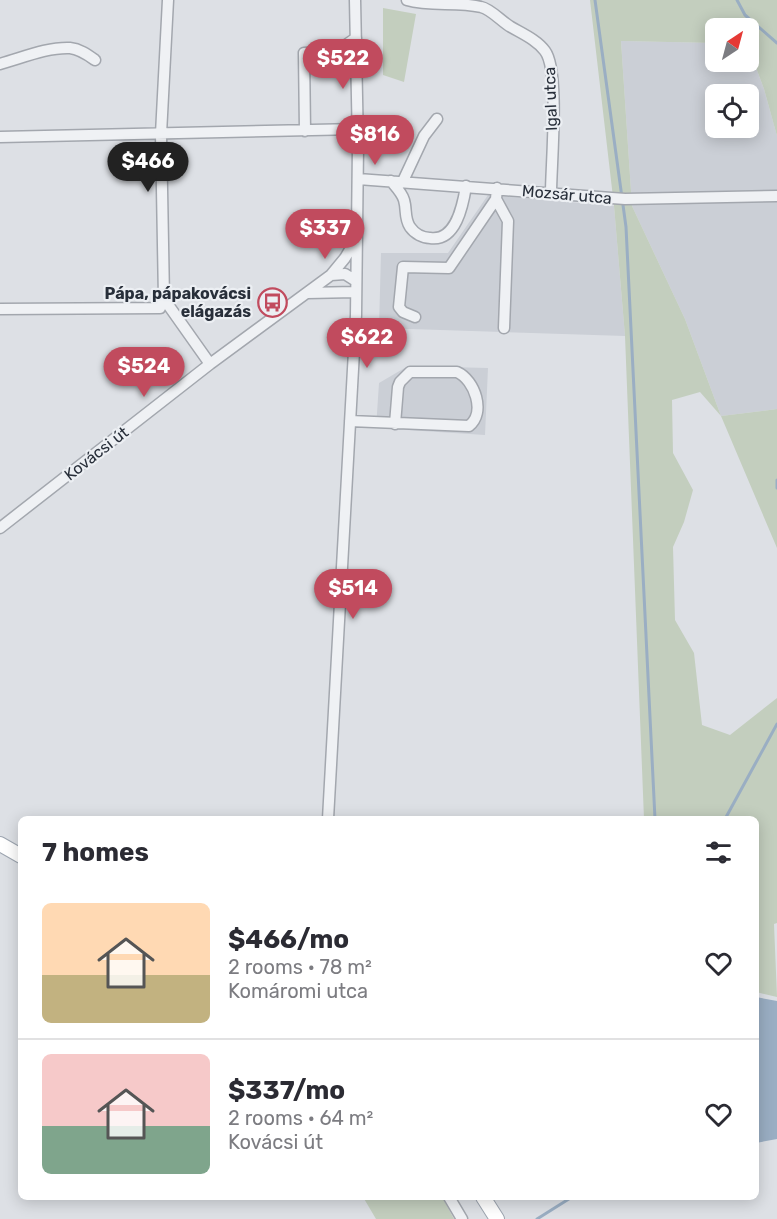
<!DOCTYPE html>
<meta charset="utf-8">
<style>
body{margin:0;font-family:Rubik,sans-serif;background:#f2f2f3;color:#2b2b33;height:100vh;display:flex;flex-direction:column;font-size:22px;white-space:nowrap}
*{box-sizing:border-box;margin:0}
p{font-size:20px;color:#7c7c81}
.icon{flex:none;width:33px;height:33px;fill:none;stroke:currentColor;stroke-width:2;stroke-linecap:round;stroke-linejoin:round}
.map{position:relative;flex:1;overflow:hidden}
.side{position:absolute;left:18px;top:816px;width:741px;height:384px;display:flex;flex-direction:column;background:#fff;border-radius:9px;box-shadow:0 3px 15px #0003}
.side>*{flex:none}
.needle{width:39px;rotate:36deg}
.controls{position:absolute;left:705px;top:18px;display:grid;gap:12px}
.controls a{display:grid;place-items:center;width:54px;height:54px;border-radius:9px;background:#fff;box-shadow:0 3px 15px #0003;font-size:30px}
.price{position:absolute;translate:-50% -51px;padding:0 14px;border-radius:21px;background:#c14b5e;color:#fff;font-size:20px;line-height:39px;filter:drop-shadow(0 2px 3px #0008)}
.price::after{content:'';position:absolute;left:50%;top:36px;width:18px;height:14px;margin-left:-9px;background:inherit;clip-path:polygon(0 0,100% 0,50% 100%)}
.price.current{background:#222;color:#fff}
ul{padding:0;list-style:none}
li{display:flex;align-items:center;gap:18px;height:150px;padding:0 24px}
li+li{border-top:2px solid #e1e1e2}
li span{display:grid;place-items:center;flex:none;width:168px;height:120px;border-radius:9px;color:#555}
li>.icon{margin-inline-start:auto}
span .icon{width:72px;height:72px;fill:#fffc;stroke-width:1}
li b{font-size:26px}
h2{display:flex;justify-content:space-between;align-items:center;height:72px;padding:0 24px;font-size:26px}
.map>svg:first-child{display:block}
.built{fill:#cbcfd6;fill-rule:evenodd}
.green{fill:#c3cebe}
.water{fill:#9aaec3}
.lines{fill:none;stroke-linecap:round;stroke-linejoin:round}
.stream{stroke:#9aaec3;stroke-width:3}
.minor-casing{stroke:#a3a7ae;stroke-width:13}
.major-casing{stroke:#9da5b0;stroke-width:16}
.minor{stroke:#eff1f4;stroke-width:10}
.major{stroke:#fff;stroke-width:14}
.labels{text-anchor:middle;stroke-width:4.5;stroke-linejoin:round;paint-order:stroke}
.street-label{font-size:16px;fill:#282f3a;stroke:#eceff3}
.poi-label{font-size:16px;font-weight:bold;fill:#282f3a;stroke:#eceff3;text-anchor:end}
</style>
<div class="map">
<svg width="777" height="1219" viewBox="0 0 777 1219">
<rect width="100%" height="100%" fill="#dde0e5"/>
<!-- built -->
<path class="built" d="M621,41l94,2 1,19h32l1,-13 15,40 13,47v273l-56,7 -36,-97 -53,-113zM716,94h32v34h-32z
M488,195l126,11 11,130 -246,-8 2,-75h67z
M408,366l80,2 -3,67 -109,-7 3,-45z"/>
<!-- green -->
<path class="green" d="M590,0h187v136l-13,-47 -15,-40 -1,-21h-32l-1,15 -94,-2 11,165 53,113 36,97 56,-7v139l-56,-132 -21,-24 -28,8 1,53 20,37 -9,32 -11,25 2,73 19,33 8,72 28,10 47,-37v225l-3,1 3,73 -21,-5v-173h-112l-19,-483 -11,-130z
M383,8l33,6 -12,68 -21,-7z
M363,1197h79l12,22h-78z"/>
<!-- water -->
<path class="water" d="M756,997l21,4v138l-21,4z"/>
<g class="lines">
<!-- stream -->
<path class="stream" d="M595,0l31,227 29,592
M737,0l8,15 32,28
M777,480v8
M725,819l52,-95
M537,1219l35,-22"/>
<defs>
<path id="minor" d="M168,0l-7,134 3,165 46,65
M407,0c24,7 49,1 74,7 10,2 21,15 30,20 12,7 26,13 34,24 15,20 6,113 6,142
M0,64c22,-6 47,-17 70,-16 10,1 18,7 25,12
M305,131l-1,-78 33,-2 19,-13
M0,137l358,-8
M358,179l267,20 152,-3
M391,181c4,5 11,12 13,19 3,10 0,18 6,27 5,7 13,11 20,11 26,4 33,-33 36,-52
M403,181l21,-45 13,-17
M496,199l12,22 -4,107
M331,275l14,-1 11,7
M307,293l48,-1
M0,309l160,-1 4,-9
M415,317l-12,-5 -4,-5 4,-40 46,1 47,-69 1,-11
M350,421l119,5c17,-13 6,-46 -12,-54h-47l-10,10 -2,5 -3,37
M0,528l210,-164 121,-89 14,-17 10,-17
M328,819l28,-504 2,-169 -3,-146
M449,1197l13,22"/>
<path id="major" d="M0,844l21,12
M483,1197l14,22"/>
</defs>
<!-- minor casing -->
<use href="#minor" class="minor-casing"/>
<!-- major casing -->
<use href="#major" class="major-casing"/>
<!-- minor -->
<use href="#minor" class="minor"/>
<!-- major -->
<use href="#major" class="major"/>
</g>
<!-- icons -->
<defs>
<symbol id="bus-ring" viewBox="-11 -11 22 22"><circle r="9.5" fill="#eceff3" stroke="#c14b5e" stroke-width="1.5"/><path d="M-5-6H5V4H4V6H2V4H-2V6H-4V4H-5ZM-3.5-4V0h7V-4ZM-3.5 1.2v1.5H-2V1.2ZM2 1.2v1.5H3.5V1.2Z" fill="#c14b5e"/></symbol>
</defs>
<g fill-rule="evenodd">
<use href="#bus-ring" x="256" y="286" width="33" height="33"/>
</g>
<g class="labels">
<!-- street labels -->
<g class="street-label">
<text transform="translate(550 99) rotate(-92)" y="6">Igal utca</text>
<text transform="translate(567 194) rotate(5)" y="6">Mozsár utca</text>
<text transform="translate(96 453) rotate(-38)" y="6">Kovácsi út</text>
</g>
<!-- poi labels -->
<g class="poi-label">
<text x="251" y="299">Pápa, pápakovácsi<tspan x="251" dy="18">elágazás</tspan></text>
</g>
</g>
</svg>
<div class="controls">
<a><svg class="needle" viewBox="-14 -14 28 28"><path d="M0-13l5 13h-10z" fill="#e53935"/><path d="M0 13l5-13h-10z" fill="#7c7c81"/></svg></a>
<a><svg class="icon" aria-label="locate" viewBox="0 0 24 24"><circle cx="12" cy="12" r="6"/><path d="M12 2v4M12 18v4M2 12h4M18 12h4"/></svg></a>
</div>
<b class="price" style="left:343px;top:90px">$522</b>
<b class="price" style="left:375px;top:166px">$816</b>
<b class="price current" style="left:148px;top:193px">$466</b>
<b class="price" style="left:325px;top:260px">$337</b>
<b class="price" style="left:367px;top:369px">$622</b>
<b class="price" style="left:144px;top:398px">$524</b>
<b class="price" style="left:353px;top:620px">$514</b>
<section class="side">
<h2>7 homes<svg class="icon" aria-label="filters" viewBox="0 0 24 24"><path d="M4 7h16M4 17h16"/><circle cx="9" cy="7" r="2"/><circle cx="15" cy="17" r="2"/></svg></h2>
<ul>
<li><span style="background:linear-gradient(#ffd9b3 60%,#c2b280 0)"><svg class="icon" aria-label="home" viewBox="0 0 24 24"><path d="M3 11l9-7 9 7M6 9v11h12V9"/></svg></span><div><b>$466/mo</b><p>2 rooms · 78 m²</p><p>Komáromi utca</p></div><svg class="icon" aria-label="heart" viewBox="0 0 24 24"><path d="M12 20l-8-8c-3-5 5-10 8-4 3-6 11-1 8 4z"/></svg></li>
<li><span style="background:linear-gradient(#f6c9c9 60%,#7fa58c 0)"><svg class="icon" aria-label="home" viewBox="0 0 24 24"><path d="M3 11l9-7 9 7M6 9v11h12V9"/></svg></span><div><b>$337/mo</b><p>2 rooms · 64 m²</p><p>Kovácsi út</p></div><svg class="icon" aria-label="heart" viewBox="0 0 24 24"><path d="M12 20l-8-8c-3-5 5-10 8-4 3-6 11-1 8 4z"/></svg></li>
</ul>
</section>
</div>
